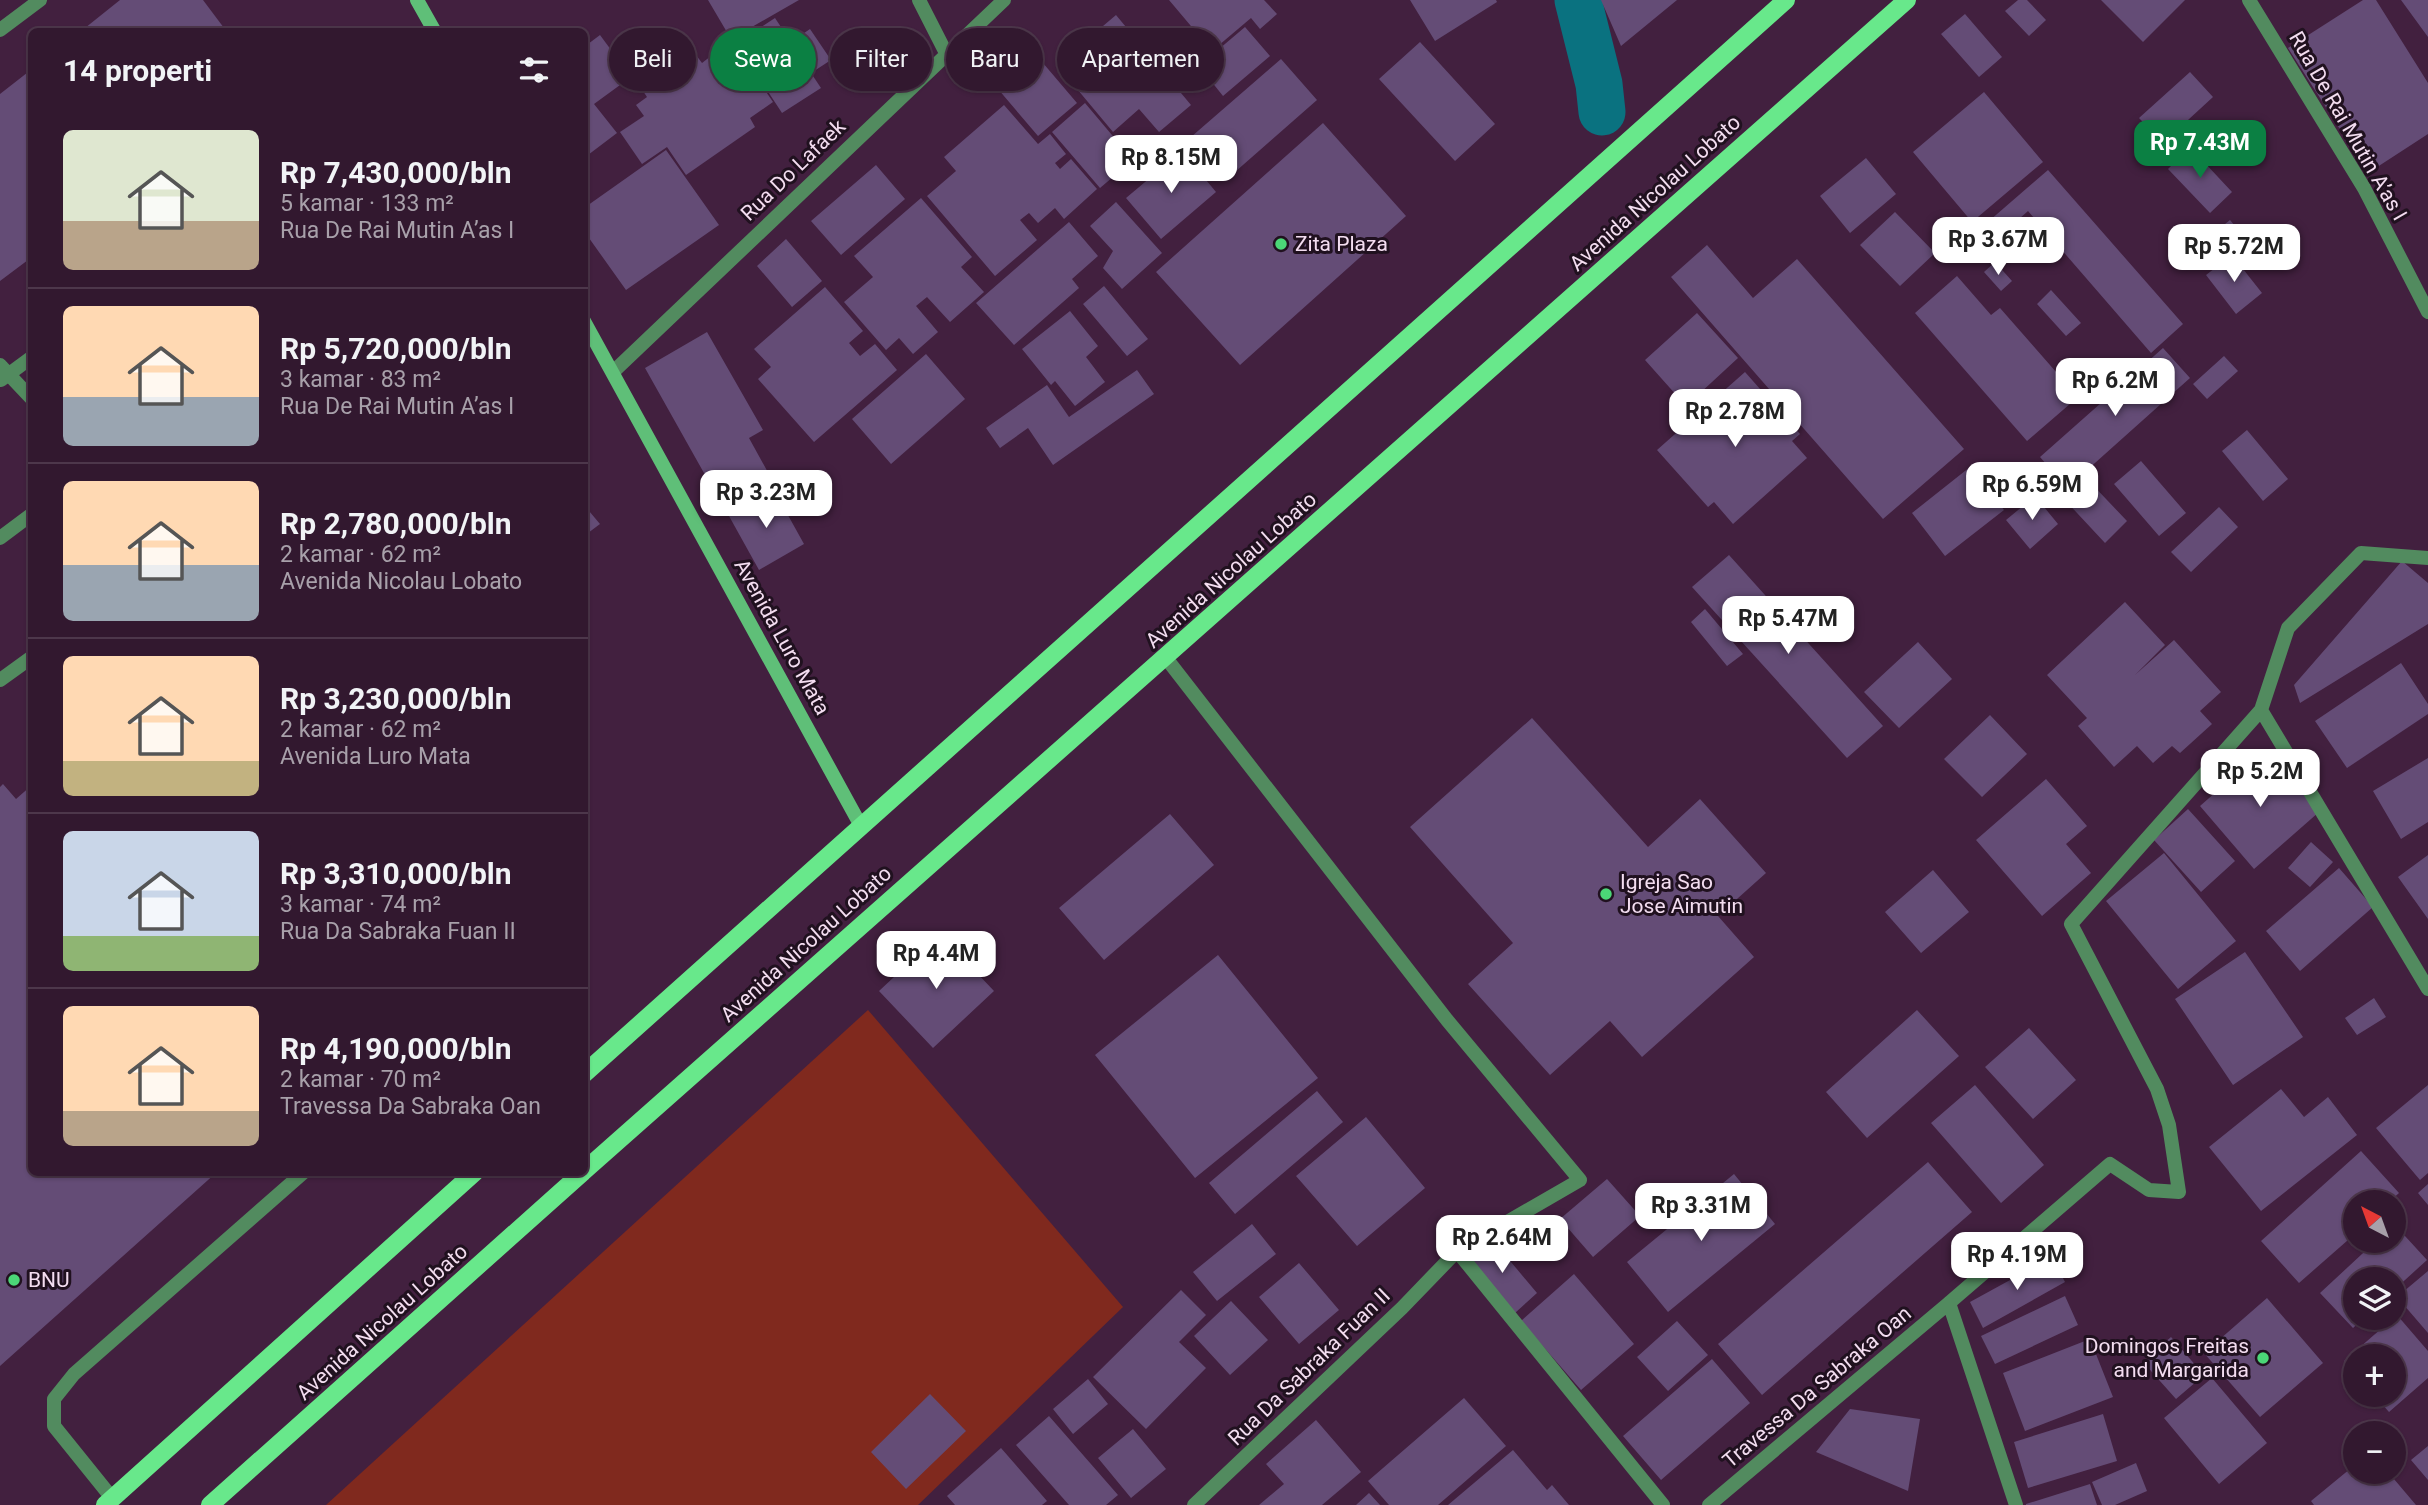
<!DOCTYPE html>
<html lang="id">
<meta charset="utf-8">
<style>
body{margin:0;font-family:Roboto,sans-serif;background:#3a2137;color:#f1f3f6;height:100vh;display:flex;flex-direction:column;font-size:26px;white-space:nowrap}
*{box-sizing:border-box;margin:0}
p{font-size:23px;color:#a8a0aa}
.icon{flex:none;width:38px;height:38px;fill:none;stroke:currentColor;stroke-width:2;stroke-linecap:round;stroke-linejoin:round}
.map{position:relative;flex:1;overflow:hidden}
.side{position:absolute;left:28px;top:28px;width:560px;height:1148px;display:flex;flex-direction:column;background:#32182f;border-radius:10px;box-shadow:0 2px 5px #0004,0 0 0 2px #4d374b}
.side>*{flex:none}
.guide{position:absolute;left:609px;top:28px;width:665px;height:63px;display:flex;gap:14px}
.needle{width:46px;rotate:319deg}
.controls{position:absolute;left:2343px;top:1190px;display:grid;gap:14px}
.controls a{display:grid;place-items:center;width:63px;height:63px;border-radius:50%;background:#32182f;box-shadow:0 2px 5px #0004,0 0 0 2px #4d374b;font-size:35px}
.price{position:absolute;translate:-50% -60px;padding:0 16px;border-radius:14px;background:#fff;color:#222;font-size:23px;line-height:46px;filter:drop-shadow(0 2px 4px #0008)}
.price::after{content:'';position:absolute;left:50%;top:42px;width:21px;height:16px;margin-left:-10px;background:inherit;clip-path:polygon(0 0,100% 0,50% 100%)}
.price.current{background:#0b8043;color:#fff}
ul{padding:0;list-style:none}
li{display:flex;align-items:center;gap:21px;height:175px;padding:0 35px}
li+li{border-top:2px solid #4d374b}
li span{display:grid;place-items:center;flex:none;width:196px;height:140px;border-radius:10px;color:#555}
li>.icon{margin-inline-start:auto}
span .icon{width:84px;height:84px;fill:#fffc;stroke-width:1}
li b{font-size:30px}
h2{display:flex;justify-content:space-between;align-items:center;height:84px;padding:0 35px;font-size:30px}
.pill{padding:0 24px;border-radius:32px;background:#32182f;box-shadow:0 2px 5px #0004,0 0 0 2px #4d374b;font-size:24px;line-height:63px}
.pill.current{background:#0b8043;color:#fff}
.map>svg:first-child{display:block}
.green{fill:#80291e}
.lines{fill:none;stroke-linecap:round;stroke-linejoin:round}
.canal{stroke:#0a7280;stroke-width:47}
.building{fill:#644c76}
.lane{stroke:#528b5f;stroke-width:14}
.street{stroke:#528b5f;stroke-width:14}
.secondary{stroke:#5fbf78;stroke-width:14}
.primary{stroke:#68e88b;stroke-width:18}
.poi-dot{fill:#4bd677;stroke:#20111f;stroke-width:2.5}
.labels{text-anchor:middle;stroke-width:6;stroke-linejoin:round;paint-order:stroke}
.street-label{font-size:21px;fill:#f3ddf0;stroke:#20111f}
.poi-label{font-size:21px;fill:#f3ddf0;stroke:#20111f;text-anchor:start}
</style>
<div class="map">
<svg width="2428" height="1505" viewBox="0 0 2428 1505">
<rect width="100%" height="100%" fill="#42203f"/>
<!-- green -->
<path class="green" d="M868,1010l255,297 -205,198h-592z"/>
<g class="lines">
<!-- canal -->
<path class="canal" d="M1578,0l21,84 3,28"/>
</g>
<!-- building -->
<path class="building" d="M120,0h83l24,32h-147z
M708,0h91l-68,39z
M1169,0h95l13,14 -17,15 -9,-11 -39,33z
M1410,0h86l1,2 -62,39z
M1601,0h76l-56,46z
M2018,0h9l19,20 -17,16 -24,-25z
M2101,0h84l-42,42z
M2363,0h13l52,83v51l-60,39 -80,-125z
M2401,0h27v37z
M1965,14l37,43 -23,20 -38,-43z
M1116,15l75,90 -32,27 -20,-23 -26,23 -56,-67z
M775,18l16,24 19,-13 21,31 -20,13 10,15 -39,25 -34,-52 10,-6 -12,-18z
M1245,27l25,29 -47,40 -24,-30z
M600,35l31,42 -37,27 23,29 -33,25v-111z
M1020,36l57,67 -39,33 -57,-67z
M1420,42l75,82 -40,37 -76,-82z
M696,55l6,8 9,-7 14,21 21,-15 27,40 -23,16 5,9 -69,48 -19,-28 -25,17 -22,-32 24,-16 -8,-11 11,-8 -4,-6z
M1281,59l36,41 -90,79 -36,-42z
M32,69v188l-32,24v-187z
M2190,72l23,25 -50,46 -24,-25z
M1984,92l59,70 -71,60 -59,-70z
M1085,103l48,57 -33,28 -48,-56z
M1004,105l34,39 12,-10 16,20 -11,9 5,6 11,-10 26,30 -33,30 -9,-11 -17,15 -9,-10 -9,7 17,20 -42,36 -68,-80 29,-25 -12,-14z
M1323,123l83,93 -166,149 -84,-93z
M2190,147l42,45 -22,21 -42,-44z
M666,150l53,75 -93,65 -42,-59v-23z
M1182,151l34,41 -55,47 -35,-41z
M1866,158l30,36 -46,39 -30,-37z
M876,165l29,34 -64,56 -30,-34z
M2048,170l135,154 -32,29 -123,-142 -27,24 -12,-14z
M921,198l51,59 -11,10 23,25 -34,30 -23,-25 -11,9 22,26 -25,22 -14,-16 -13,12 -42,-48 29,-25 -19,-21z
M1116,202l46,51 -40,36 -19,-21 10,-17 -23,-25z
M1895,212l40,41 -35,33 -40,-41z
M1984,218l15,17 -10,8 -14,-17z
M2230,220l10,12 -16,13 -10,-12z
M1069,222l29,34 -26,23 7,9 -65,57 -38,-42z
M786,239l36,42 -30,26 -35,-41z
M1707,245l46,53 44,-39 167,190 -81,70 -212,-242z
M2232,255l30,38 -26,21 -30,-39z
M1995,262l17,19 -11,10 -17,-19z
M1957,276l34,39 9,-7 78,89 -51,44 -112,-128z
M1104,286l44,53 -21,17 -44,-52z
M825,287l38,44 -14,12 11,13 15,-12 22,26 -83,72 -56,-63 13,-12 -17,-18z
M2051,290l30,33 -15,13 -29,-32z
M1070,311l28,35 -12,11 19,25 -30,24 -20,-25 -4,4 -29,-36z
M1697,313l41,45 -52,48 -41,-46z
M707,332l56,98 -14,8 27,49 -49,27 -82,-146z
M2163,348l27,30 -123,110 -27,-31z
M926,354l39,45 -74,65 -39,-45z
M2224,356l14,15 -31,28 -14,-15z
M1137,370l17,24 -101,71 -25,-37 -28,20 -14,-20 61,-43 22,32z
M1745,372l55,62 -8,7 15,17 -74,66 -19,-22 -6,5 -51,-57z
M2247,430l41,49 -25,22 -41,-50z
M2141,461l45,52 -27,23 -45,-52z
M1970,467l34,43 -59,46 -33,-43z
M2087,479l40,42 -22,22 -41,-44z
M774,490l30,54 -45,26 -30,-54z
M2035,496l23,28 -28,25 -24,-29z
M584,505l16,19 -16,12z
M2219,507l19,20 -47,45 -20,-20z
M1729,555l154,171 -36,32 -155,-171z
M2402,561l26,22v41l-128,79 -6,-18z
M2125,602l40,43 -30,30 39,-35 47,52 -21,19 12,13 -32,29 -8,-7 -19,17 -16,-17 -23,21 -36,-41 9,-8 -40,-43z
M1705,609l38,45 -16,12 -36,-44z
M1918,642l34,37 -53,49 -35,-36z
M2401,663l27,41v10l-81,54 -32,-47z
M1990,715l37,39 -45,43 -38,-38z
M1532,718l116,129 52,-48 66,74 -48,43 36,41 -112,100 -32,-36 -60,54 -82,-91 45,-41 -103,-116z
M2265,749l54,63 -65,57 -54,-63z
M2428,758v64l-27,17 -28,-48z
M2046,779l41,47 -21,18 25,29 -49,43 -66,-76z
M3,784l13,15 16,-14v387h185l-217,194v-579z
M2188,809l47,52 -34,31 -47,-52z
M1170,814l44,51 -110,95 -45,-52z
M2311,842l22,20 -23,25 -22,-19z
M2164,853l72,88 -58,48 -72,-88z
M2428,855v64l-30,-42z
M2339,868l34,39 -73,64 -34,-40z
M1933,870l36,42 -48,41 -36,-41z
M940,934l54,57 -61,57 -54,-57z
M2245,952l58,85 -70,48 -58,-86z
M1218,955l100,123 -123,100 -100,-123z
M2374,998l12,19 -29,18 -12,-17z
M1917,1010l42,46 -92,82 -41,-46z
M2029,1028l47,52 -43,39 -48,-52z
M1975,1085l69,80 -43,38 -70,-80z
M2428,1085v88l-8,7 -44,-52z
M2281,1089l23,28 24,-20 29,38 -96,76 -52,-64z
M1317,1091l26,31 -108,92 -26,-31z
M1366,1117l59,71 -68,58 -61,-70z
M2361,1151l38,42 -10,9h-33v31l-57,50 -38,-42z
M1928,1162l44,50 -210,183 -44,-51z
M1734,1174l41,50 -107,88 -41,-50z
M1607,1179l33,37 -47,41 -33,-38z
M2428,1184v21l-10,-12z
M1252,1224l24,30 -59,47 -24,-29z
M2394,1224l33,36 -33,30v-11h-38v39h8l-11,10 -33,-35 56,-52h18z
M1490,1237l47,56 -22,20 -48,-57z
M2052,1257l13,25 -82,46 -13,-26z
M1299,1263l40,47 -40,34 -40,-47z
M2428,1271v62l-31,-36z
M1574,1274l60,70 -53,46 -60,-69z
M1181,1290l25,25 -27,27 27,26 -60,61 -53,-52z
M2065,1296l13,29 -83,39 -14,-28z
M2267,1298l56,65 -63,54 -56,-64z
M1231,1301l37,39 -38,35 -36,-39z
M2397,1315l31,36v27l-39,34 -15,-17h20v-39h-38v18l-12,-13z
M1677,1321l31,34 -40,36 -31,-34z
M2171,1337l33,38 -28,24 -33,-37z
M2090,1339l23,58 -88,34 -22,-58z
M1712,1359l38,44 -89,77 -38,-44z
M2212,1378l55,65 -48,41 -55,-66z
M1088,1379l20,25 -35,30 -20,-25z
M930,1394l36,37 -60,58 -35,-37z
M1464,1398l42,48 -68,59h-49l-21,-24z
M1850,1409l70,10 -12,72 -92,-39z
M2103,1414l14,47 -89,27 -14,-46z
M1049,1416l69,79 -12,10h-37l-53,-60z
M1316,1420l45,52 -39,33h-63l25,-21 -18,-20z
M1133,1429l33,40 -35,29 -33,-40z
M2428,1446v34l-17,-20z
M1001,1448l46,53 -5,4h-87l-8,-9z
M1513,1450l34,40 5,-5 17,20h-121z
M2136,1463l11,28 -32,14h-13l-10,-23z
M2356,1464v8h32l28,33h-102l-3,-4z
M2090,1484l7,21h-71v-1z
M1369,1493l11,12h-24z"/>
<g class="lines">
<!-- lane -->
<path class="lane" d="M0,30l40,-30
M0,365l32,34
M1,380l31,-23
M0,538l32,-24
M0,680l32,-23
M112,1498l-58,-72v-27l20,-25 230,-202"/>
<!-- street -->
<path class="street" d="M919,0l27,53
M2249,0l115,188 64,124
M613,372l391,-372
M1166,658l281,362 133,160 -123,71
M2261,710l167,279
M1949,1303l161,-139 39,26 30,2 -10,-67 -12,-36 -86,-165 190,-214 27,-82 73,-75 67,5
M1194,1505l208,-197 55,-57 206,254
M1709,1505l240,-202 67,202"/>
<!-- secondary -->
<path class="secondary" d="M417,0l18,32
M584,321l277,505"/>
<!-- primary -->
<path class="primary" d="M584,1074l1202,-1074
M584,1171l1323,-1171
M105,1505l370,-333
M210,1505l373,-333"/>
</g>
<!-- markers -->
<g class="poi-dot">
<circle cx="1281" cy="244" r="7"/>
<circle cx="1606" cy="894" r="7"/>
<circle cx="14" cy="1280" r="7"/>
<circle cx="2263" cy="1358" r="7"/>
</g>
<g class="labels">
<!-- street labels -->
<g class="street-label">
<text transform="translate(2348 126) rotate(60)" y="7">Rua De Rai Mutin A’as I</text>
<text transform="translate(793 170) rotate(-44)" y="7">Rua Do Lafaek</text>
<text transform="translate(1655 193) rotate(-42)" y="7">Avenida Nicolau Lobato</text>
<text transform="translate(1231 570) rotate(-42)" y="7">Avenida Nicolau Lobato</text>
<text transform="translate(782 637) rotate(61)" y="7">Avenida Luro Mata</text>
<text transform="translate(806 944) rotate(-42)" y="7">Avenida Nicolau Lobato</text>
<text transform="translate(382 1322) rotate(-42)" y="7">Avenida Nicolau Lobato</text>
<text transform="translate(1309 1367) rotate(-44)" y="7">Rua Da Sabraka Fuan II</text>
<text transform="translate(1817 1387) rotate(-40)" y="7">Travessa Da Sabraka Oan</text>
</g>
<!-- poi labels -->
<g class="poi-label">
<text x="1295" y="251">Zita Plaza</text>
<text x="1620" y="889">Igreja Sao<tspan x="1620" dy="24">Jose Aimutin</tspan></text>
<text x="28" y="1287">BNU</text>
<text x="2249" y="1353" text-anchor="end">Domingos Freitas<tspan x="2249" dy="24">and Margarida</tspan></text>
</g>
</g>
</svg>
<div class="controls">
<a><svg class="needle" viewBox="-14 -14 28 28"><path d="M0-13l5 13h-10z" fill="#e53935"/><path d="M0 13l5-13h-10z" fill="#a8a0aa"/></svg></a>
<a><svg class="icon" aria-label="layers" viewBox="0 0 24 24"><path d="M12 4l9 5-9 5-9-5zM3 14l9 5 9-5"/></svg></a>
<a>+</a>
<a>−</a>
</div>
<b class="price current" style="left:2200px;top:180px">Rp 7.43M</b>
<b class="price" style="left:1171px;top:195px">Rp 8.15M</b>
<b class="price" style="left:1998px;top:277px">Rp 3.67M</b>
<b class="price" style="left:2234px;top:284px">Rp 5.72M</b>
<b class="price" style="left:2115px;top:418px">Rp 6.2M</b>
<b class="price" style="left:1735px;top:449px">Rp 2.78M</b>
<b class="price" style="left:2032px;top:522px">Rp 6.59M</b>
<b class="price" style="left:766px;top:530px">Rp 3.23M</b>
<b class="price" style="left:1788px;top:656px">Rp 5.47M</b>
<b class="price" style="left:2260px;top:809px">Rp 5.2M</b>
<b class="price" style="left:936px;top:991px">Rp 4.4M</b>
<b class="price" style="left:1701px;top:1243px">Rp 3.31M</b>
<b class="price" style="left:1502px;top:1275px">Rp 2.64M</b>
<b class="price" style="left:2017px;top:1292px">Rp 4.19M</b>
<div class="guide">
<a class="pill">Beli</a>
<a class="pill current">Sewa</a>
<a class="pill">Filter</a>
<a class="pill">Baru</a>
<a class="pill">Apartemen</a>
</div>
<section class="side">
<h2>14 properti<svg class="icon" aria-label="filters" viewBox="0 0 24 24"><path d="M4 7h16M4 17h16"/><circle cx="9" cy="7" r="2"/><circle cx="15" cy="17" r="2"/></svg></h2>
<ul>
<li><span style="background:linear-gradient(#dfe7d0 65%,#b9a48a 0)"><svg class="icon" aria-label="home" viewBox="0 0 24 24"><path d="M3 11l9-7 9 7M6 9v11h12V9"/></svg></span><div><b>Rp 7,430,000/bln</b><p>5 kamar · 133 m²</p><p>Rua De Rai Mutin A’as I</p></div></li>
<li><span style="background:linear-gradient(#ffd9b3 65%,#9aa5b1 0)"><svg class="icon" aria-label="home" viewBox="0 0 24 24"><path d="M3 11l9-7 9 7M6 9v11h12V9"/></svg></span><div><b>Rp 5,720,000/bln</b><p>3 kamar · 83 m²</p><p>Rua De Rai Mutin A’as I</p></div></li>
<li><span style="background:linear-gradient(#ffd9b3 60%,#9aa5b1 0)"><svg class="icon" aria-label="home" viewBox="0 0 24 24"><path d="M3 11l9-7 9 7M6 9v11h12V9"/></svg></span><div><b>Rp 2,780,000/bln</b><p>2 kamar · 62 m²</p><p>Avenida Nicolau Lobato</p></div></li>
<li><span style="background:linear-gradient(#ffd9b3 75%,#c2b280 0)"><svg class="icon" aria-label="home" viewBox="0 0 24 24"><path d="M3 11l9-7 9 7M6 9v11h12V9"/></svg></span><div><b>Rp 3,230,000/bln</b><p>2 kamar · 62 m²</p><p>Avenida Luro Mata</p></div></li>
<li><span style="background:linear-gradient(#c9d6e8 75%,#8fb573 0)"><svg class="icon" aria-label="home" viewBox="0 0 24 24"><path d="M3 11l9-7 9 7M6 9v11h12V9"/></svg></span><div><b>Rp 3,310,000/bln</b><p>3 kamar · 74 m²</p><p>Rua Da Sabraka Fuan II</p></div></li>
<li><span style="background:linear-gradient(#ffd9b3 75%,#b9a48a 0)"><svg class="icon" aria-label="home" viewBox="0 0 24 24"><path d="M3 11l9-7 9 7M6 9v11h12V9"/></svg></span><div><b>Rp 4,190,000/bln</b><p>2 kamar · 70 m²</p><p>Travessa Da Sabraka Oan</p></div></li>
</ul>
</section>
</div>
